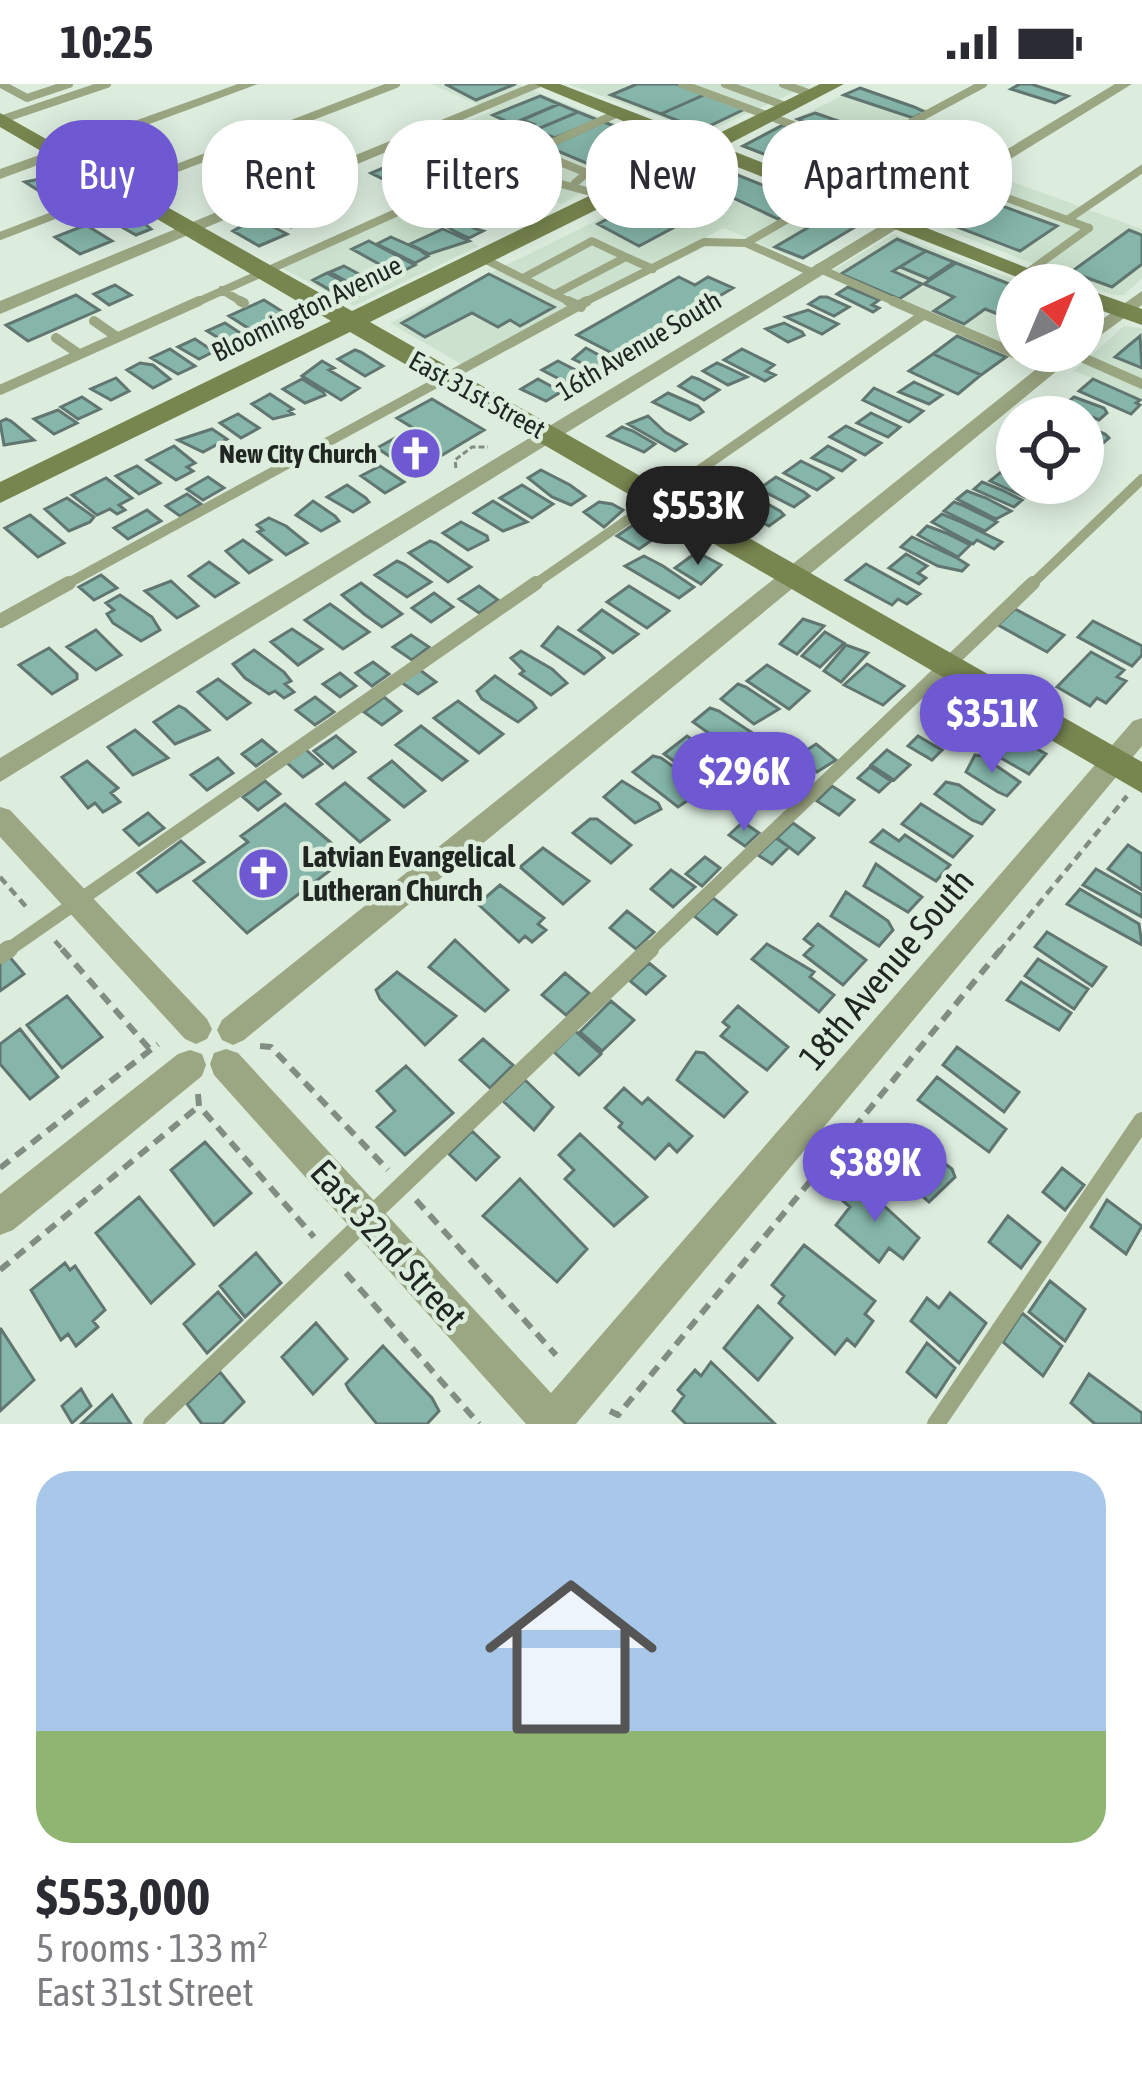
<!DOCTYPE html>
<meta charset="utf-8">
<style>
body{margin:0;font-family:"Asap Condensed",sans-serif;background:#f2f2f3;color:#2b2b33;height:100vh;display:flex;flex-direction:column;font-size:45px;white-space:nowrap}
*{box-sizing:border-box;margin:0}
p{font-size:39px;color:#7c7c81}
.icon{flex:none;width:66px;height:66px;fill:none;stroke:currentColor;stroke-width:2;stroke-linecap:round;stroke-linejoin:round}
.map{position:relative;height:1340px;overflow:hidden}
.details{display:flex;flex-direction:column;background:#fff;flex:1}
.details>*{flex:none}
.top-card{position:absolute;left:36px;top:36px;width:1071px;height:108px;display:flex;gap:24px}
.needle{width:78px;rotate:44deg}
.fabs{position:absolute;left:996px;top:180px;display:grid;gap:24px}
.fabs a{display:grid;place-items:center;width:108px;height:108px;border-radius:50%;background:#fff;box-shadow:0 6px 30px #0003;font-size:60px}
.price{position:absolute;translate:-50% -102px;padding:0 27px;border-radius:42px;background:#6e59d3;color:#fff;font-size:39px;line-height:78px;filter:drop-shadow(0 3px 6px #0008)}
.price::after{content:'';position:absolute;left:50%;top:72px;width:36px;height:27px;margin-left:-18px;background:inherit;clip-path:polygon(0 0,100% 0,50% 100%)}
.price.selected{background:#222;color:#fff}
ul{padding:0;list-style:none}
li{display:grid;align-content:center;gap:24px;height:636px;padding:0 36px}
li span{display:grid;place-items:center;height:372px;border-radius:36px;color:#555}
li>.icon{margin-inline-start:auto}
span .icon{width:216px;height:216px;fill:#fffc;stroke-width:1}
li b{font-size:51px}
.tag{padding:0 42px;border-radius:48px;background:#fff;box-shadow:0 6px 30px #0003;font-size:42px;line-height:108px}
.tag.selected{background:#6e59d3;color:#fff}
.status{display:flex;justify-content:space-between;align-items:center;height:84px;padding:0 60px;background:#fff;direction:ltr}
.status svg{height:33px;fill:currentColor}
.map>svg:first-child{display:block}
.built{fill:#cce2ce}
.building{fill:#85b6a9;stroke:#617670;stroke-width:3}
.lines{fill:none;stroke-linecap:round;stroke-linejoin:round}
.path-far2{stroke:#818d83;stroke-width:3;stroke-dasharray:6 3;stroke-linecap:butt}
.path-far1{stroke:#818d83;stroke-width:4.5;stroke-dasharray:9 6;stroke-linecap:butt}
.path{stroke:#818d83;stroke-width:6;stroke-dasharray:12 8;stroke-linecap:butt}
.lane-far3{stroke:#9ba682;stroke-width:8}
.lane-far2{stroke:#9ba682;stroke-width:10}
.lane-far1{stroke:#9ba682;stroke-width:14}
.lane{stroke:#9ba682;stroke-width:18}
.street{fill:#9ba682;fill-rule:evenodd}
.secondary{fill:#77854f;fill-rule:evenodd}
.labels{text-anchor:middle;stroke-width:9;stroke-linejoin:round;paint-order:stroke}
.far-street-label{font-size:27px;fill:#202621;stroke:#dcedde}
.far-poi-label{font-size:27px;font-weight:bold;fill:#202621;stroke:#dcedde;text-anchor:end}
.poi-label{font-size:30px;font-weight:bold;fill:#202621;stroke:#dcedde;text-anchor:start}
.near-street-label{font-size:36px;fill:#202621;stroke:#dcedde}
</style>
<div class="status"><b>10:25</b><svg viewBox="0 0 49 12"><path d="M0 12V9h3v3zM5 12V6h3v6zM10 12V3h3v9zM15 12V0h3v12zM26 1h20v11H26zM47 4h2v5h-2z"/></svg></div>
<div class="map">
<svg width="1142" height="1340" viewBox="0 0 1142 1340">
<rect width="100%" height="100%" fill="#dcedde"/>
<!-- built -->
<path class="built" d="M431,0h86l155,62 -111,58 -143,-63 74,-30z
M568,0h244l-107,49z
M860,3l74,25 -22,13 73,26 -89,53 -156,-58z
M710,80l151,60 -61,36 -77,-32 -255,140 -78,-45z
M988,89l154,56v49l-18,17h-11l-194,-76z
M403,125l76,37 -125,60 -76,-40z
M894,150l135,51h-12v66h32l-17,13 -207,-89z
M1124,242l18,2v71l-68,-28z"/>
<!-- building -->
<path class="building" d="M445,0h65l3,1 -37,15z
M637,0h40l29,10 -45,20 -50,-19z
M1020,0h11l37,12 -13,7 -44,-14z
M860,4l54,19 11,5 -12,6 -69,-23z
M706,10l39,15 -44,21 -40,-16z
M540,12l19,8 -47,20 -19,-9z
M559,20l19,8 -47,20 -9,-3 11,-5 -11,-4z
M578,28l20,8 -43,18 -20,-8z
M815,29l32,11 -16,8 -33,-13z
M604,38l62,25 -56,26 -62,-26z
M783,41l24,9 -6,3 32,10 -38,19 -52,-20z
M850,60l55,14 40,14 -51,31 -89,-34z
M125,62l38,21 -29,11 -37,-21z
M395,79l28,13 -24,11 -28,-14z
M710,80l97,39 -29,16 -47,-22 -92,49 -41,-22z
M64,90l32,20 -33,12 -38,-24z
M976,106l24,9 -6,4 63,23 -37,25 -89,-34z
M298,121l18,11 -25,11 -22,-11z
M833,129l27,11 -57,34 -28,-11z
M130,131l14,8 7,6 -15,6 -23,-13z
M447,131l29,14 7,2 -14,7 -13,-6 -19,-11z
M254,135l6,1 27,14 -28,12 -26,-15z
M86,141l26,16 -32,13 -25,-17z
M443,145l26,12 -40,13 -19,-10z
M1129,146l13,5v29l-30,23 -41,-15z
M391,153l29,13 8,6 -13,7 -38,-19z
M897,155l29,12 -33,20 29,13 -23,15 -58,-25z
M369,157l46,24 -18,9 -45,-25z
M926,167l28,11 -25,17 -29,-12z
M956,179l61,24v43l-8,-3 7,-6 -31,-12 -21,15 -30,-13 20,-14 -30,-13z
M344,182l35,19 -14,7 -35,-20z
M327,189l36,20 -15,8 -35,-21z
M489,190l65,33 -34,19 -10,-6 -12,7 -26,-14 -47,24 -23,-14z
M679,193l16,8 13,-8 25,11 -115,68 -41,-21z
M115,201l16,10 -22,10 -15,-11z
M848,203l31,13 -7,5 7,3 -6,4 -36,-18z
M76,211l23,15 -71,31 -22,-16z
M820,213h7l22,10 -15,9 -25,-12z
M264,216l30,19 -35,16 -30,-19z
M808,226l30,14 -16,10 -36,-17z
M225,239l26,17 -16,8 -28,-17z
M784,239l18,9 2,3 -16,7 -22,-13z
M957,252l49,21 -25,18 -48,-21z
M1140,252l2,32 -27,-11 13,-11z
M195,255l15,10 5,2 -16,8 -21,-12z
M586,264l24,13 1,2 -13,8 -25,-12z
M170,265l25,17 -17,8 -27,-16z
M742,265l32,16 -8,6 9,4 -10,6 -41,-21z
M355,266l6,2 22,14 -18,10 -27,-17z
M933,270l48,21 -23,19 -49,-23z
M322,277l12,7 -5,2 30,18 -18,12 -39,-24z
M558,277l29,15 -18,8 -27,-14z
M140,279l13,2 17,14 -17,9 -26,-18z
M717,279l5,2 25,12 -19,8 -25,-14z
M692,293l6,2 21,11 -15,10 -25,-14z
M116,294l13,13 -18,9 -20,-11z
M302,295l21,13 2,3 -20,8 -22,-14z
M538,295l20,11 3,2 -15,9 -25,-12z
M1093,295l47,21 -4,3 4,2 -9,9 -52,-23z
M914,298l28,13 -13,9 -30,-12z
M874,304l49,23 -14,11 -46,-22z
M668,309l30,13 5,6 -13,8 -37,-18z
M270,310l23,15 -4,2 4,3 -20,5 -21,-15z
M82,313l18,12 -22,10 -17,-12z
M1074,313l30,11 3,5 -8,7 -35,-15z
M432,315l52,31 -70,42 -37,-24 36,-20 -16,-10z
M58,326l19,13 -23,11 -20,-15z
M871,329l29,14 -12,10 -31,-14z
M238,330l21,14 -18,10 -21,-15z
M648,332l17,16 21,12 -11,7 -47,-27z
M6,335l5,2 23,19 -30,5 -4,-23z
M1083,341l22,9 4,4 -15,13 -11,-4z
M846,342l35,17 -16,12 -35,-18z
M622,343l11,4 22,13 -11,8 -36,-16z
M212,345l15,10 -24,13 -25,-12z
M174,362l21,17 -8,4 6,4 -17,9 -29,-20z
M828,362l22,11 5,3 -13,11 -30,-13z
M801,377l26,13 6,4 -16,12 -33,-17z
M137,382l23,17 -21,11 -23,-18z
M380,382l24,16 -19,11 -24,-17z
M541,386l29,15 15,11 -14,9 -19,-8 -24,-19z
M1001,388l16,11 19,5 -11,9 -35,-16z
M208,393l16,11 -21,12 -16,-11z
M776,393l28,15 5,4 -15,11 -35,-18z
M106,394l26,20 -13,7 6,5 -8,4 -7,-5 -13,6 -25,-20z
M982,398l20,8 20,10 -8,7 -40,-18z
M347,401l19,13 3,4 -16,10 -26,-15z
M522,401l31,19 -21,14 -32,-20z
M738,403l42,24 4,4 -15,11 -49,-26z
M967,407l19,7 25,13 -15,8 -39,-20z
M187,410l14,10 -21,12 -14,-10z
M67,414l27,19 -4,5 -21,9 -24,-22z
M313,417l22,15 4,5 -18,10 -25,-16z
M493,417l34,21 -24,9 -29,-18z
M599,418l13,2 11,6 -19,17 -20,-15z
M954,418l8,3 35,17 -12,9 -41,-20z
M147,426l14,11 -33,18 -14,-11z
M942,430l17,7 43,21 -8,7 -17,-9 -4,4 -41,-22z
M30,431l34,28 -26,14 -33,-29z
M269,434l17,8 21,17 -21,12 -28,-23 5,-2 -6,-5z
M643,434l22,13 -26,18 -22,-13z
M461,438l26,14 1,4 -20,10 -25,-17z
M927,442l19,7 24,12 -12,12 -40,-22z
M912,453l45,21 11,7 -6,6 -24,-5 -37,-19z
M243,456l28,20 -22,13 -23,-22z
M430,457l6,2 35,24 -23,15 -39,-29z
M697,468l24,13 -20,19 -26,-16z
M906,470l21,12 -9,7 8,5 -7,6 -30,-16z
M644,472l19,10 31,21 -15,11 -54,-32z
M397,477l7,3 27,18 -24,15 -32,-22z
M209,478l29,21 -23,14 -26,-21z
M866,480l54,30 -13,10 -9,-5 -6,6 -46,-25z
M101,491l16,13 -23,12 -15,-13z
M171,497l27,25 -21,12 -32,-27z
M361,499l41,31 -20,13 -18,-13 -22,-19z
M479,502l19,14 -19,13 -20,-14z
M629,502l40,25 -22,17 -40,-26z
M434,509l19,14 -22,15 -19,-14z
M120,511l32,22 8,13 -19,11 -28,-18 -6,-9 7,-4 -8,-7z
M330,520l39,28 -26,17 -38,-29z
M1015,525l49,26 -17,17 -49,-27z
M602,526l36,24 -25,19 -34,-23z
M803,535l21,7 -27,28 -17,-10z
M1093,537l49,25v9l-10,11 -54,-29z
M558,543l40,25 6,6 -20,16 -42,-28z
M292,545l30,20 -24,16 -27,-23z
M96,546l25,25 -25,15 -29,-23z
M825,548l19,11 -24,24 -18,-11z
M411,551l18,12 -17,13 -19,-13z
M846,561l22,8 -27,29 -17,-11z
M49,564l28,26v5l-25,15 -33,-29z
M254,566l30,22 7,9 -6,3 9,8 -10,6 -9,-7 -6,3 -24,-16 -12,-14z
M521,567l31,18 15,14 -16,12 -31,-21 4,-3 -13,-13z
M1091,568l33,18 -7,7 9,4 -20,22 -9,-5 -7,8 -33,-19z
M373,578l16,12 -17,12 -16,-13z
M867,580l37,22 -21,19 -39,-20z
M767,581l42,26 -20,18 -42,-28z
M420,586l16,12 -18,12 -17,-12z
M340,589l16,13 -16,11 -17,-13z
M495,592l37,26 4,6 -18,14 -36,-23 -5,-8z
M218,595l32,24 -23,16 -29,-27z
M738,600l8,3 33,22 -25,15 -33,-25z
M315,613l19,15 -19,13 -19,-15z
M384,613l17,14 -19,14 -18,-13z
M458,617l45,33 -24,19 -45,-35z
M179,622l6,3 24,21 -34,14 -21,-22z
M710,624l9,3 38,25 -19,18 -45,-32z
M421,642l46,35 -25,19 -46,-35z
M996,642l50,28 -17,20 -51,-29z
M135,646l33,28 -35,17 -25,-28z
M336,652l19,16 -22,16 -19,-17z
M687,652l34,24 -22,19 -35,-25z
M918,652l24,14 -10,10 -24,-14z
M262,656l14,12 -20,14 -14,-12z
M816,660l20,16 -19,12 -19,-16z
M305,665l17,15 -19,13 -17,-15z
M887,666l23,15 -16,15 -23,-15z
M975,671l7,1 38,26 -13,14 -9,-4 -32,-20z
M653,672l8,2 44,31 -27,18 -45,-35z
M218,674l15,15 -26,17 -16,-15z
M87,677l31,27 -7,5 9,9 -17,10 -8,-9 -7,5 -26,-31z
M392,677l33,30 -21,16 -35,-29z
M870,683l21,14 -12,11 -21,-14z
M265,697l15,13 -22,16 -15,-13z
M622,697l36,22 3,6 -26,14 -31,-26z
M946,698l13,3 35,25 -12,14 -10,-4 -37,-26z
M345,699l44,37 -29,22 -43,-38z
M832,702l22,14 -15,15 -22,-14z
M285,720l63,53 -101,76 -53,-52 54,-39 -7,-6z
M921,720l51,32 -19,21 -51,-33z
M148,729l16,15 -25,17 -15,-15z
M590,735h7l34,26 -20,18 -38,-30z
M743,738l16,11 -14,13 -16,-11z
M793,739l21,15 -16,16 -21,-16z
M883,746l16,11 6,-6 45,30 -14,16 -65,-39z
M776,754l13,9 -17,17 -14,-9z
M181,757l23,21 -47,30 -19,-19z
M1128,761l14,9v36l-34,-21z
M543,764l46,33 -26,23 -43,-37z
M705,773l15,11 -18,18 -16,-12z
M876,780l46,33 -14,15 -44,-26z
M1096,785l46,26v22l-59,-32z
M671,786l24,17 -22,20 -22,-18z
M500,801l44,33 -6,6 8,6 -14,12 -7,-6 -6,6 -41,-38z
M1080,805l59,35 3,21 -75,-41z
M846,808l42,29 5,9 -14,16 -48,-30z
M713,814l23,17 -19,19 -23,-18z
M627,827l27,21 -18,17 -26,-21z
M818,840l48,36 -23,25 -39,-30 9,-9 -9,-7z
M1047,848l59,35 -14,19 -57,-39z
M455,856l53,50 -23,21 -56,-44z
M767,860l47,28 -4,5 24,18 -15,17 -67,-53z
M8,871l16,19 -24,17v-30z
M1038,875l50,30 -14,20 -49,-33z
M649,879l16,13 -19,18 -16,-13z
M397,888l59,44 -31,29 -45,-46 -4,-9z
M565,889l24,20 -23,22 -24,-20z
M1021,898l50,31 -12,17 -52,-30z
M67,912l35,41 -40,31 -35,-43z
M611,917l23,19 -32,31 -22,-19z
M738,922l50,41 -21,23 -46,-34 8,-9 -6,-5z
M20,945l38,48 -28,22 -30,-35v-20z
M575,947l26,23 -22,21 -25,-23z
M483,955l30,26 -23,23 -30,-28z
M957,963l62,45 -15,20 -61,-47z
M696,968l8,1 43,39 -23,25 -47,-37z
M406,982l47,47 -48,42 -28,-28 18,-16 -18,-20z
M937,993l69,52 -17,23 -71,-52z
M525,996l28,27 -19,23 -31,-29z
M624,1004l18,16 6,-6 44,38 -15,16 -8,-8 -14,15 -36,-32 3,-4 -17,-15z
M898,1046l54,39 3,8 -26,25 -52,-46z
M472,1047l27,26 -23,23 -27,-26z
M580,1050l67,63 -33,29 -49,-47 9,-9 -15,-15z
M205,1058l46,51 -37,32 -43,-55z
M1062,1084l22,17 -19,25 -22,-18z
M520,1095l67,70 -30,33 -74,-66z
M857,1097l62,57 -16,21 -14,-11 -10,14 -43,-37 14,-18 -8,-7z
M139,1113l55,67 -43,39 -55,-70z
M1107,1116l35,26 -16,28 -35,-27z
M1008,1132l32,26 -19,26 -32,-26z
M804,1161l71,56 -10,13 8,7 -18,25 -8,-7 -12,15 -56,-51 5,-7 -12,-11z
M256,1169l25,30 -36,34 -25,-31z
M65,1179l5,7 5,-4 30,44 -12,11 5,6 -22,19 -8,-12 -7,6 -30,-50z
M1050,1197l35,28 -20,32 -36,-29z
M218,1208l24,28 -35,33 -23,-29z
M950,1209l36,30 -27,40 -48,-42 16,-23 12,10z
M758,1222l34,32 -34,42 -34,-32z
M1022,1229l40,33 -19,30 -40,-34z
M316,1239l31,36 -34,35 -31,-37z
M1,1245l33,51 -34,31v-82z
M927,1259l28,25 -19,29 -29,-25z
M383,1262l49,52 7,13 -12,13h-50l-28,-34 -3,-6z
M711,1278l64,62h-89l-13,-13 11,-15 -6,-6 17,-20 6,6z
M220,1288l24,30 -22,22h-20l-15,-20z
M1089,1290l53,39v11h-47l-24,-21z
M81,1305l10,17 -19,17 -10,-17z
M112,1311l19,29h-50z"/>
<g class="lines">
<!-- path-far2 -->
<path class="path-far2" d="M456,384l-1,-8 17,-13h16"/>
<!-- path-far1 -->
<path class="path-far1" d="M0,793l28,32
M55,857l10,11
M999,868l128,-156"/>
<!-- path -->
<path class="path" d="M62,865l92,105
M260,962l11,1 117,123
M198,1010l1,12 115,131
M0,1084l158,-124
M416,1116l140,155
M0,1186l199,-164
M346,1189l133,151
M610,1327l8,4 383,-466"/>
<!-- lane-far3 -->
<path class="lane-far3" d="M1,0l26,14 42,-14
M682,0l146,54
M725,0l63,23
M783,0l31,11
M0,36l107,-36
M870,61l26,3 25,-14
M970,92l-37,-18 22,-6 34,13
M784,93l68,-35h23l108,-58
M961,97l128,47
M575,99l12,-10 -34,-14 -32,14 84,23
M1067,136l75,-51
M0,152l396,-152
M746,159l61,-35
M480,173l94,47
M818,184l82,36
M1027,189l62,-45
M523,194l69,-37 34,16
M222,206l22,13
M555,210l71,-37 27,12
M193,220l425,-191
M581,220l123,-62 42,1 65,29"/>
<!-- lane-far2 -->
<path class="lane-far2" d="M240,217l4,2
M568,217l13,6
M893,217l156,67
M94,237l23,16
M56,254l23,16
M1070,268l72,32
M0,306l199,-89
M63,502l524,-285
M532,502l391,-271
M1030,502l112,-107"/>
<!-- lane-far1 -->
<path class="lane-far1" d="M0,537l69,-38
M5,868l531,-369
M647,868l386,-369"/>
<!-- lane -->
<path class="lane" d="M0,871l9,-6
M152,1340l498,-475
M936,1340l206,-303"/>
<!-- street -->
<path class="street" d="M238,0h20l-258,95v-10z
M529,0h19l-548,230v-13z
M1115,0h17l-1132,698v-24z
M1142,207v14l-59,43v-15z
M1059,267h22l-837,689 -11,5 -11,-5 -5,-10 5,-10z
M1142,634v28l-566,678h-50l-312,-349 -4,-11 4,-11 12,-4 12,4 313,340 582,-672z
M0,723l10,3 197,209 5,10 -5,10 -11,5 -11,-5 -185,-202z
M190,966l12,4 4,11 -4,11 -189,154 -13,5v-41l178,-140z"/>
<!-- secondary -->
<path class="secondary" d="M534,0h26l145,56 115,-56h24l-121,63 347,138h-33l-330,-130 -337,167 772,440v31l-792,-461 -350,171v-21l331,-161 -331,-194v-14l352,198 336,-163z
M1083,204l59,21v16l-59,-21z"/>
</g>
<!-- icons -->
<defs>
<symbol id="church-disc" viewBox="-11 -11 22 22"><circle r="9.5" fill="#6e59d3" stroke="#dcedde"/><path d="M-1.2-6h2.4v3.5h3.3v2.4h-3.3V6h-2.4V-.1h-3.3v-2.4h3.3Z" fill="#fff"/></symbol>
</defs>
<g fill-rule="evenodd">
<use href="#church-disc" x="386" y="340" width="59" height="59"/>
<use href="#church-disc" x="234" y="760" width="59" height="59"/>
</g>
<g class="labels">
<!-- far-street labels -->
<g class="far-street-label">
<text transform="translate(307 225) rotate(-26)" y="9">Bloomington Avenue</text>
<text transform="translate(639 262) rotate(-31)" y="9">16th Avenue South</text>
<text transform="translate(477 311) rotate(29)" y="9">East 31st Street</text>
</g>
<!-- far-poi labels -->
<g class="far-poi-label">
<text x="377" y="379">New City Church</text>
</g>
<!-- poi labels -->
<g class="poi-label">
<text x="302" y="783">Latvian Evangelical<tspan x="302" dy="34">Lutheran Church</tspan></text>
</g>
<!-- near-street labels -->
<g class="near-street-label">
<text transform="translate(886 885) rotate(-50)" y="13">18th Avenue South</text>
<text transform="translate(389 1160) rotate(48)" y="13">East 32nd Street</text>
</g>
</g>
</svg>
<div class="fabs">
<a><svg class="needle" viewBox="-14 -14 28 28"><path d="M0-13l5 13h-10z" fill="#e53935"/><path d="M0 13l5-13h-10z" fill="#7c7c81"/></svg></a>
<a><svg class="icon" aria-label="locate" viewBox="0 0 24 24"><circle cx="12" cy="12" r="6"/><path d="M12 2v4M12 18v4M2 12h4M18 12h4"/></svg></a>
</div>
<b class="price selected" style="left:698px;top:484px">$553K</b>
<b class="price" style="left:992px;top:692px">$351K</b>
<b class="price" style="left:744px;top:750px">$296K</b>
<b class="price" style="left:875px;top:1141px">$389K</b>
<div class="top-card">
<a class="tag selected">Buy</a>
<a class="tag">Rent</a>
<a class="tag">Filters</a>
<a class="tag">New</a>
<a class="tag">Apartment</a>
</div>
</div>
<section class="details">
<ul>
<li><span style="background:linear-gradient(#a9c7e8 70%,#8fb573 0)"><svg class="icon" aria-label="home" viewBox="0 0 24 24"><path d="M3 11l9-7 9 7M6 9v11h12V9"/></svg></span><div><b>$553,000</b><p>5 rooms · 133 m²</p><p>East 31st Street</p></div></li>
</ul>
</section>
